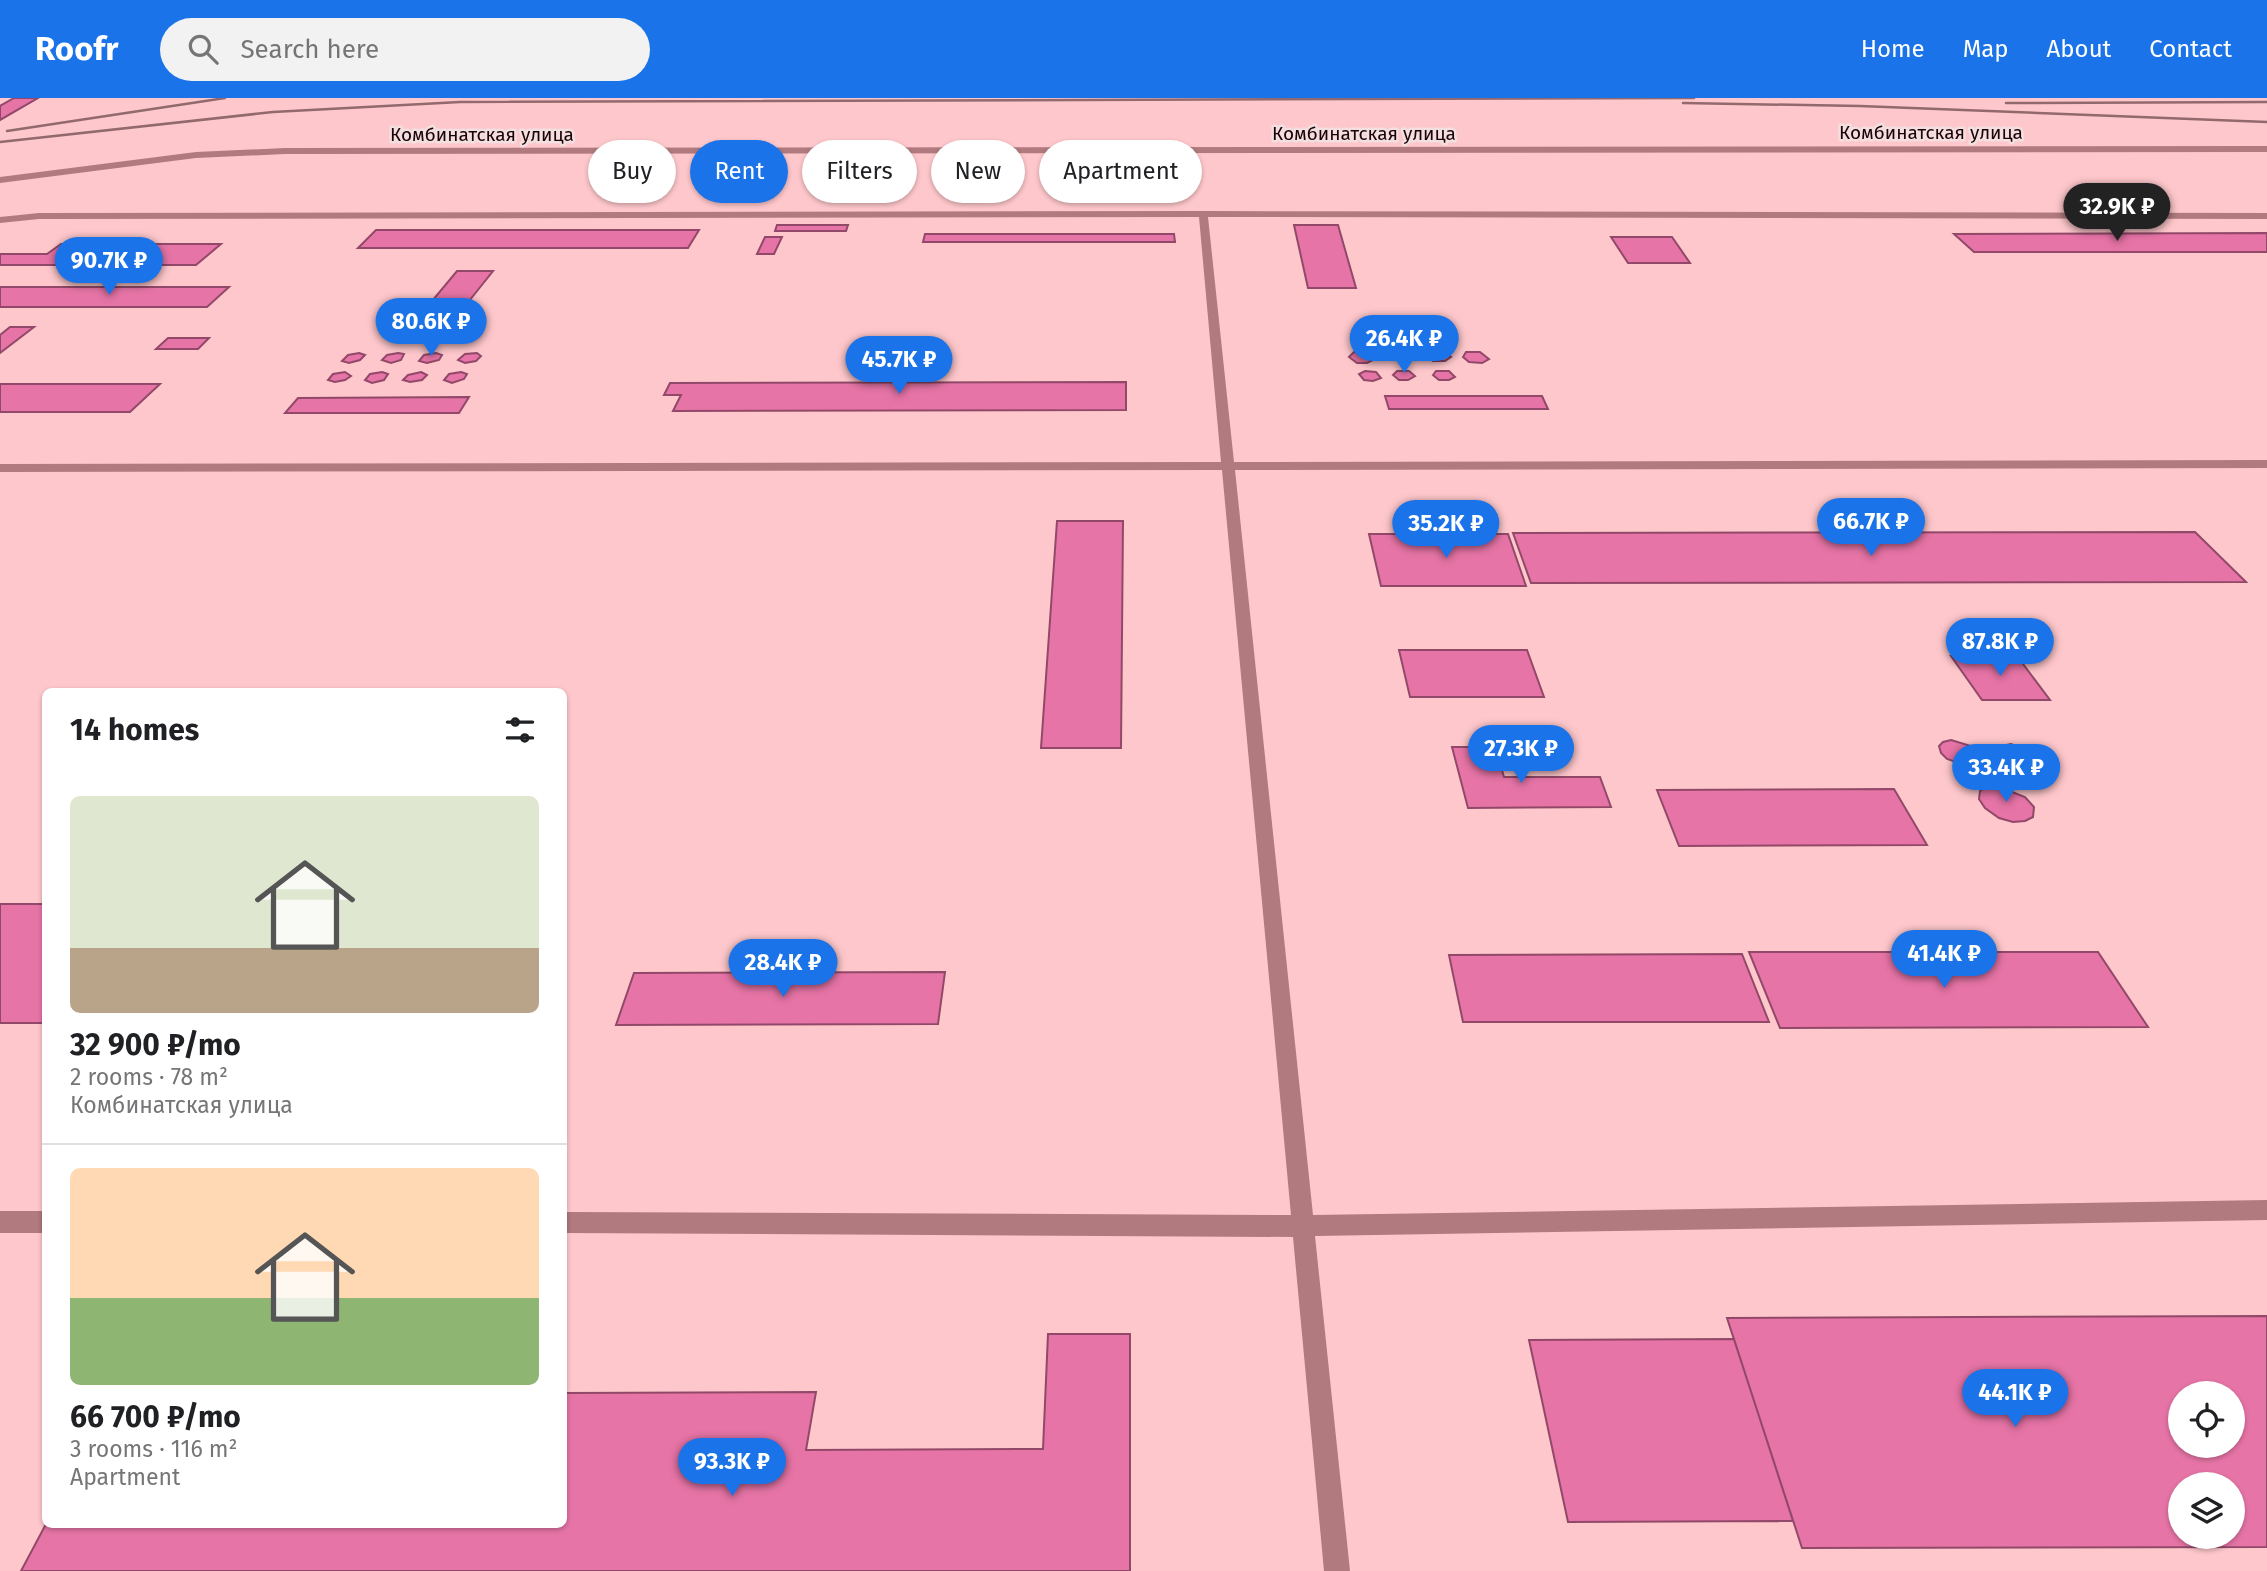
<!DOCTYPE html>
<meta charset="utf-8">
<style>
body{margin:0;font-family:"Fira Sans",sans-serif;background:#f2f2f2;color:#202124;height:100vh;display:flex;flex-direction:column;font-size:26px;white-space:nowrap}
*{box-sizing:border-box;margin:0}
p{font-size:23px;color:#757577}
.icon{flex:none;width:38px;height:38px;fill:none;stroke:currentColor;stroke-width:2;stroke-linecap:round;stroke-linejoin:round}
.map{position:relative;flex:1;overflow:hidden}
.drawer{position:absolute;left:42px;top:590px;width:525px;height:840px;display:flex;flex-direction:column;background:#fff;border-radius:10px;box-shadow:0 2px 5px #0004}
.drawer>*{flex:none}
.hud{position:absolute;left:588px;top:42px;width:665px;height:63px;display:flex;gap:14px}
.tools{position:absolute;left:2168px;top:1283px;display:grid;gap:14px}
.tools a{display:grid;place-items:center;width:77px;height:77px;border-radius:50%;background:#fff;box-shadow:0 2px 5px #0004;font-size:35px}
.price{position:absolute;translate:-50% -60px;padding:0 16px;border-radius:24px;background:#1a73e8;color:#fff;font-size:23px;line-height:46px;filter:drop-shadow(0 2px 4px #0008)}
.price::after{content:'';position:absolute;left:50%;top:42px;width:21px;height:16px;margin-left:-10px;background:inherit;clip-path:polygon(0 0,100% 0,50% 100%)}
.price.on{background:#222;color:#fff}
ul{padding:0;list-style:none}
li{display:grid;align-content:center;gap:14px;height:371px;padding:0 28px}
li+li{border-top:2px solid #e0e0e0}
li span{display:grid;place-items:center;height:217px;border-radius:10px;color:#555}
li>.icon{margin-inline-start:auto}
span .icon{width:126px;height:126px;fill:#fffc;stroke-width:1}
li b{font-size:30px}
h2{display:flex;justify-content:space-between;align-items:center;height:84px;padding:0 28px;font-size:30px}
.chip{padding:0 24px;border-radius:32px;background:#fff;box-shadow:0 2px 5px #0004;font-size:24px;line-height:63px}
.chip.on{background:#1a73e8;color:#fff}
header{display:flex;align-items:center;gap:42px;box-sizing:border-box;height:98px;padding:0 35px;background:#1a73e8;color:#fff}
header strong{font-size:33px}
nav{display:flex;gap:38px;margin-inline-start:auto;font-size:24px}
.search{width:490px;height:63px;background:#f2f2f2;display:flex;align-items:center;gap:18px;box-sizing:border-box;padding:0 24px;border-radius:38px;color:#757577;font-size:26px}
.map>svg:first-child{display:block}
.building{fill:#e674a6;stroke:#924969;stroke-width:2;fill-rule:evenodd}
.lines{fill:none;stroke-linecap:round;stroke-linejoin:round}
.minor{fill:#b07a7e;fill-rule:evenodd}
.rail{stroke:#92696c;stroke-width:2.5}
.labels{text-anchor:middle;stroke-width:5;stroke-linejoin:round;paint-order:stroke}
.far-street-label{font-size:19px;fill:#1d0205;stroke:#f2dfe0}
</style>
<header>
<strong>Roofr</strong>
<div class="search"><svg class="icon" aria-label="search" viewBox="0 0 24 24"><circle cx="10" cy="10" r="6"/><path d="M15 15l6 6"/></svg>Search here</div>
<nav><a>Home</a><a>Map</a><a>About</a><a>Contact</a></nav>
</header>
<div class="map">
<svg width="2267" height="1473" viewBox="0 0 2267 1473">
<rect width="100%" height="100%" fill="#fec7cb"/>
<!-- building -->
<path class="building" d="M14,0h24l-38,22v-14z
M777,127h71l-2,6h-71z
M1294,127h44l18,63h-48z
M376,132h323l-11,18h-330z
M2267,135v19h-293l-20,-18z
M925,136h249l1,8h-252z
M765,139h17l-8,17h-17z
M1611,139h61l18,26h-62z
M61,146h160l-25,21h-196v-11h47z
M457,173h36l-24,30h-37z
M0,189h229l-22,20h-207z
M10,229h24l-34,26v-18z
M168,240h41l-11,11h-42z
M1431,252l13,1 7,6 -6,4h-12l-8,-6z
M1391,253l12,1 5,5 -6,4 -11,-2 -4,-4z
M1354,254l15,1 6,6 -8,4h-10l-8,-6z
M1466,254h14l9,7 -7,4 -13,-1 -6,-5z
M359,255l6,2 -5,5 -11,3 -7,-2 6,-6z
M398,255l6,1 -3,6 -10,3 -9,-3 5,-5z
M436,255l6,2 -3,5 -12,3 -8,-2 5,-6z
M477,255l4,3 -5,5 -11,2 -7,-3 7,-6z
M1365,273l11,1 5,6 -8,3 -9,-1 -5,-6z
M1397,273h12l6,5 -7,4h-9l-6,-5z
M1436,273h13l6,6 -6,3h-10l-6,-5z
M345,274l6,4 -6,4 -10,2 -7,-2 5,-6z
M382,274l6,2 -4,6 -12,3 -7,-3 5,-6z
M421,274l6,3 -5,5 -12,2 -7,-2 5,-5z
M461,274l6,2 -3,5 -12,4 -8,-3 5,-6z
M1126,284v28l-453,1 8,-16h-17l6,-12z
M0,286h160l-30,28h-130z
M1385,298h157l6,13h-159z
M469,299l-10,16h-174l13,-15z
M1057,423h66l-2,227h-80z
M2195,434l51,50 -715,1 -18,-50z
M1369,436h139l18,52h-145z
M1399,552h128l17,47h-134z
M1951,558h66l33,44h-68z
M1951,642l20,6 9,13 -4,5 -8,2 -21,-7 -6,-6 -2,-7 4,-4z
M2011,646l26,11 8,7v11l-7,4 -12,1 -25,-11 -7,-8 -1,-8 4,-4z
M1452,649h43l9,30h96l11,30 -143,1z
M1997,688l28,11 9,10 -1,10 -8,4 -12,1 -14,-4 -14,-10 -6,-9 1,-8 8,-5z
M1894,691l33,56 -248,1 -22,-56z
M0,806h46v119h-46z
M1749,854h349l50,75 -368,1z
M1742,856l27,68h-306l-14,-67z
M945,874l-7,52 -322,1 18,-52z
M2267,1218v231l-465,1 -75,-230zM2180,1295h53v53h-53zM2180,1386h53v52h-53z
M1048,1236h82v237h-1109l25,-47h518v-131l252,-1 -10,58 237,-1z
M1734,1241l59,182 -225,1 -39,-182z"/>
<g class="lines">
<!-- minor -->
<path class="minor" d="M2267,48v6l-1982,2 -89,4 -196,25v-6l196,-25 89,-4z
M1203,113l1064,2v6l-1059,-2 26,245 1033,-2v8l-1032,2 78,745 954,-15v20l-952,16 35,335h-26l-31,-334 -729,-4v-21l727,3 -69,-745 -1222,2v-8l1221,-2 -22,-245 -1160,2 -39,4v-6l39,-4z
M0,1113h46v22h-46z"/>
<!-- rail -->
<path class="rail" d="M1683,5l177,3 407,16
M2006,5l261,-1
M7,33l218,-33
M0,44l273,-30 187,-10 1234,-4"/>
</g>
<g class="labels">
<!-- far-street labels -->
<g class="far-street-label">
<text x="1931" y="41">Комбинатская улица</text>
<text x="1364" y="42">Комбинатская улица</text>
<text x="482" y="43">Комбинатская улица</text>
</g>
</g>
</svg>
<div class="tools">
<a><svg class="icon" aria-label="locate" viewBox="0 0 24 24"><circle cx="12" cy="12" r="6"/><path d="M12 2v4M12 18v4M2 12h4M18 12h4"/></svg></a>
<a><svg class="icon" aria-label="layers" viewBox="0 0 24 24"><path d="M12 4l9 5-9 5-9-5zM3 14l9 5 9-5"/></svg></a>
</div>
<b class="price on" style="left:2117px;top:145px">32.9K ₽</b>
<b class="price" style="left:109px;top:199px">90.7K ₽</b>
<b class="price" style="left:431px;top:260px">80.6K ₽</b>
<b class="price" style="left:1404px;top:277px">26.4K ₽</b>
<b class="price" style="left:899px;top:298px">45.7K ₽</b>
<b class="price" style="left:1871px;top:460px">66.7K ₽</b>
<b class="price" style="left:1446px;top:462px">35.2K ₽</b>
<b class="price" style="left:2000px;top:580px">87.8K ₽</b>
<b class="price" style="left:1521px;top:687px">27.3K ₽</b>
<b class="price" style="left:2006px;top:706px">33.4K ₽</b>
<b class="price" style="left:1944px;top:892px">41.4K ₽</b>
<b class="price" style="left:783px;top:901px">28.4K ₽</b>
<b class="price" style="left:2015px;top:1331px">44.1K ₽</b>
<b class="price" style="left:732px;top:1400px">93.3K ₽</b>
<div class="hud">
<a class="chip">Buy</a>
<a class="chip on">Rent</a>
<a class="chip">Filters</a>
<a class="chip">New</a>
<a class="chip">Apartment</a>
</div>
<section class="drawer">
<h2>14 homes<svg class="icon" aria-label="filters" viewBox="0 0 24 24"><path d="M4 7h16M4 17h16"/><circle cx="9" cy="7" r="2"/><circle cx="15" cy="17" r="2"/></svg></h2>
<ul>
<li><span style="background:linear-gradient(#dfe7d0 70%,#b9a48a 0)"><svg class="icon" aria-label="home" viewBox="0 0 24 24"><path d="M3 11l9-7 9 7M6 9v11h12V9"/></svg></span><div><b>32 900 ₽/mo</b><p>2 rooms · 78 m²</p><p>Комбинатская улица</p></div></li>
<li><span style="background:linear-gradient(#ffd9b3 60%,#8fb573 0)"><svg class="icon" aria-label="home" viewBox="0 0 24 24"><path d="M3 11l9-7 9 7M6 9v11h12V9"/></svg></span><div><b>66 700 ₽/mo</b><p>3 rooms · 116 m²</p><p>Apartment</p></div></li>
</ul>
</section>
</div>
